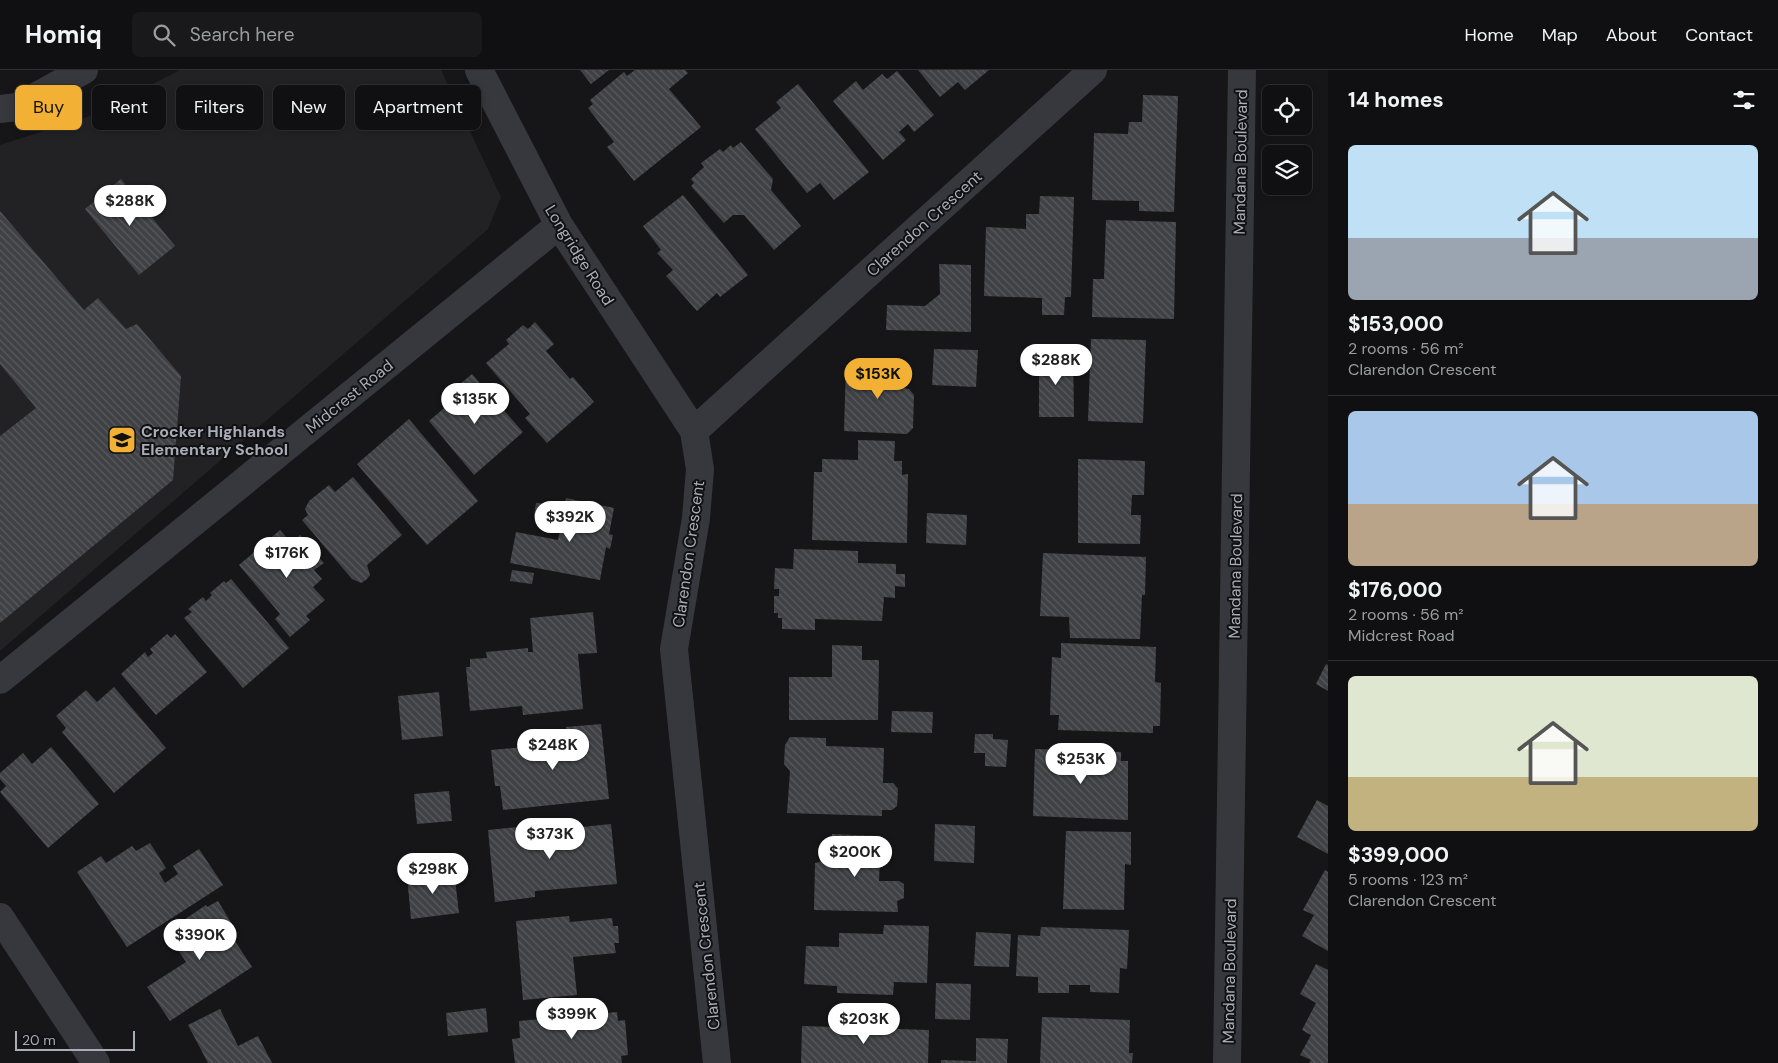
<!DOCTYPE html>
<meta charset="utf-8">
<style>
body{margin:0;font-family:"DM Sans",sans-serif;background:#19191b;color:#f1f3f6;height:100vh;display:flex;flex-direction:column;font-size:19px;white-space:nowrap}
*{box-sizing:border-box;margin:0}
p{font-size:16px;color:#9c9d9f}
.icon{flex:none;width:28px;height:28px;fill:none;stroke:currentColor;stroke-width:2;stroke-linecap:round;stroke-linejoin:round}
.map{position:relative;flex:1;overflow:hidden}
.drawer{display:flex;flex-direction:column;background:#101012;width:450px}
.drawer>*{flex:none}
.top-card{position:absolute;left:15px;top:15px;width:475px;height:45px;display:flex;gap:10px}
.buttons{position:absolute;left:1262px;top:15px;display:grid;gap:10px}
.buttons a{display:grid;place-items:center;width:50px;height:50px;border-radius:8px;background:#101012;box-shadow:0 2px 8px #0003,0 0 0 1px #303032;font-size:25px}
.scale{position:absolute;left:15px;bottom:12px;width:120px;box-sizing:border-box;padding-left:5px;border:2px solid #a8adb8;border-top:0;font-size:14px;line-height:18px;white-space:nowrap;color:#a8adb8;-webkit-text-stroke:4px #111113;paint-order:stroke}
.price{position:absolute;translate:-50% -42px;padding:0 11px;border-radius:18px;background:#fff;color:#222;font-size:16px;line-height:32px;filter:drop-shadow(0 1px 2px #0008)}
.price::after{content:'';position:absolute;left:50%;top:30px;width:15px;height:11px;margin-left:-8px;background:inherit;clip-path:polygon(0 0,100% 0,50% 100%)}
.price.active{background:#f2b134;color:#111}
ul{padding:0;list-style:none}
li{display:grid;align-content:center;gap:10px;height:265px;padding:0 20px}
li+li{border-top:1px solid #303032}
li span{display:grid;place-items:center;height:155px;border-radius:8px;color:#555}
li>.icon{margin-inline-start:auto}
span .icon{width:90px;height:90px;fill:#fffc;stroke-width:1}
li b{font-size:21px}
h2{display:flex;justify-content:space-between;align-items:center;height:60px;padding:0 20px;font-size:21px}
.chip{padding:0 18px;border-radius:8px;background:#101012;box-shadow:0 2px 8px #0003,0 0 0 1px #303032;font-size:18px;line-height:45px}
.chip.active{background:#f2b134;color:#111}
header{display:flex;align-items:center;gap:30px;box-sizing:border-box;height:70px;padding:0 25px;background:#101012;border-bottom:1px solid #303032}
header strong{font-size:24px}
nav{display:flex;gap:28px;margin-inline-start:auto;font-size:18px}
.search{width:350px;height:45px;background:#19191b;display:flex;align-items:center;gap:12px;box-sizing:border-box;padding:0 18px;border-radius:8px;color:#9c9d9f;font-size:19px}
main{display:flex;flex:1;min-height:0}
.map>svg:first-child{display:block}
.built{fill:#222225}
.building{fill:url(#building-back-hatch)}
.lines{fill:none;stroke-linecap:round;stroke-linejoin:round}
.minor{stroke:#37383d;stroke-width:28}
.tertiary{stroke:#37383d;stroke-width:28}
.labels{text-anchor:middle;stroke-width:4;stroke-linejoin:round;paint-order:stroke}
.street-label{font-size:16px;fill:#a8adb8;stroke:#111113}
.poi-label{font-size:16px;font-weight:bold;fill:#a8adb8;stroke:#111113;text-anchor:start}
</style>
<header>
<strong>Homiq</strong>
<div class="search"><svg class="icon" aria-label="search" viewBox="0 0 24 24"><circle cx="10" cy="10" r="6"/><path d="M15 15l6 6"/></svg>Search here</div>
<nav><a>Home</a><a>Map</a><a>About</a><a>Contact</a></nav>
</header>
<main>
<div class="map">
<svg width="1328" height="993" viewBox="0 0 1328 993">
<defs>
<pattern id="building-back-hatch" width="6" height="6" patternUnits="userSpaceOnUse" patternTransform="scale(1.25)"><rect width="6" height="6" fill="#404145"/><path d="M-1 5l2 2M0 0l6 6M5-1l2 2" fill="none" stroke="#595a5e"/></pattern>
</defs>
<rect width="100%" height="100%" fill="#161618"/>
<!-- built -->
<path class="built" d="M180,0h261l60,127 -13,32 -488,422v-506l90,-29z"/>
<!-- building -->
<path class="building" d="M580,0h29l-18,14z
M635,0h50l3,3 -19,16 32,38 -67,54 -27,-34 7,-5 -26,-34 5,-4 -3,-4 34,-28 3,4z
M918,0h71l-24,20 -7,-8 -18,15z
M897,1l37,44 -20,17 -6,-8 -9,8 7,8 -23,20 -50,-59 23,-20 7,9 19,-16 5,5z
M798,14l71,88 -35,28 -14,-17 -13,10 -52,-64 26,-21 -5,-6z
M1143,25l35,1 -4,116 -35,-1v-10l-47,-1 2,-67 34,1 1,-12h13z
M741,72l32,37 -2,11 30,36 -27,24 -30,-35h-11l-9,8 -33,-37 3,-3 -3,-4 13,-12 -3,-4 19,-14 3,3 8,-7 2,3z
M121,109l54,67 -36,29 -54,-66z
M683,125l65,80 -28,22 -3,-4 -20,18 -31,-35 7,-6 -16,-17 4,-3 -18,-24z
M1040,126l34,1 -3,100h-6l-1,18h-22v-17l-58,-2 2,-69 40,2v-15h13z
M0,141l84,99 14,-12 28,31 11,-5 44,52 -8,104 -173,143v-187l36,-28 -36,-44z
M1106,150l70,2 -2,97 -82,-2 1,-38h11z
M939,194l32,1v67l-85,-2 1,-25 38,1 15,-12z
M535,252l19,22 -8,7 24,28 3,-2 21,25 -47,41 -22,-25 5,-4 -44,-51 23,-19 -3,-4 17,-15 5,4z
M1091,269l55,1 -3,83 -55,-2z
M934,279l44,1 -2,37 -44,-2z
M1039,284h34l1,63h-35z
M846,295l53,1v6h5v16l5,1 5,6 -1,33 -6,6 -63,-3z
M472,304l51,58 -49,43 -45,-54 28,-24 -5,-6z
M409,349l69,82 -51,44 -70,-81z
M858,370l37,1 -1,20h8v14l6,-1 -1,69 -95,-3 2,-68h8v-13l36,1z
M1078,389l67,2 -1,34h-12l-1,20h10l-1,29 -62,-1z
M353,407l49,58 -35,30 3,10 -4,5 -5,3 -9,-4 -50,-59 6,-5 -3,-6 4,-8 20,-16 6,7z
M566,428l48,10 -5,26 4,1 -3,14 -4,-2 -6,33 -90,-17 6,-31 42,8z
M536,433l19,2 -2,14 -19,-3z
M927,443l40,2 -1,30 -40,-2z
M280,460l11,13 9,-8 24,28 -10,7 8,9 -9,8 12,13 -19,16 4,4 -20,17 -15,-18 5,-5 -41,-49z
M794,479l64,2v12l38,1v10h9v13l-10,-1v12l-11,-1 -2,24 -67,-2v11l-33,-1v-11h-4v-5h-4v-17h5v-7h-5l1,-21 18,1z
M1043,483l103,4 -1,38h-3l-2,44 -70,-1 -1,-21 -29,-1z
M512,500l22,3 -2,11 -22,-3z
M231,509l58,69 -46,40 -59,-70 8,-6 -4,-3 15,-12 3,4 6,-6 -2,-2 14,-12 2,2z
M593,542l4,41 -19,1 5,55 -60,6 -1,-9 -52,5 -4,-44h4v-8l17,-1 -1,-6 42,-4v4h5l-3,-34z
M167,564l4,4 4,-4 32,38 -51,43 -35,-41 24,-22 3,5 5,-4 -3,-4z
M1061,573l95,4 -1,35 6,1 -1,43h-7v7l-95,-3 1,-15h-9l2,-58 9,1z
M832,575l30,1v14h17l-1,60h-89v-43h43z
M1326,594l2,1v26l-12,-7z
M114,617l52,61 -52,45 -52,-61 4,-4 -10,-12 30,-26 11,12z
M439,622l4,44 -41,4 -4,-44z
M892,641l41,1 -1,21 -41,-1z
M601,654l8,75 -106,11 -3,-24h-5l-4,-36 32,-3 -1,-7 22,-2v7l24,-2 -2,-16z
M975,664h18v5l15,1 -2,27 -21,-1v-13h-11z
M790,667l36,1v8l58,2 -1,35h10l5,6 -1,17 -5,4h-10v6l-95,-3 3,-42 -6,-7 1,-19z
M51,677l48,57 -51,44 -48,-56 6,-6 -6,-7v-6l23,-20 9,11z
M1035,679l86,3v9h7v59l-95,-4z
M449,721l3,30 -35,3 -3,-30z
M1317,730l11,6v48l-31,-17z
M573,752v6l38,-4 6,60 -82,7v6l-40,5 -7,-72 41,-4 1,6 24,-2 -1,-6z
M935,754l40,2 -1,37 -40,-2z
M1066,761l65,1v33l-6,-1 -1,46 -61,-1z
M832,764l49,2 -2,45h20l5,3v14l-7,3 1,11 -84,-2 1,-47 4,-1 12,-9z
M150,773l16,25 -7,5 6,10 13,-9 -5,-8 26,-17 24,36 -96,62 -50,-75 24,-16 5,7 26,-17 4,5z
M1325,800l3,2v79l-26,-15 12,-21 -11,-5z
M454,801l5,42 -48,6 -4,-43z
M218,831l14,23 -10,7 3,4 4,-3 23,35 -82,54 -23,-34 39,-25 -20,-30 40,-27 1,2z
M569,846l1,6 42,-4 1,8h5l1,17h-5l2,10 -43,4 4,38 -54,5 -7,-79z
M884,855l45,1 -2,57 -33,-1 -1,13 -56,-2v-7l-33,-2 2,-38 33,1v-14l44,1z
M1041,857l88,3 -2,39 -7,-1 -1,25 -29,-1v-7h-21v8h-31v-16l-22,-1 2,-41 22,1z
M976,862l35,2 -2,33 -35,-1z
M1316,894l12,6v93h-19l2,-3 -11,-5 11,-20 -9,-5 14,-27 -16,-9z
M936,913l35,1 -1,36 -35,-1z
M486,938l2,24 -40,4 -2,-23z
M220,939l18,37 20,-10 14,27h-64l-20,-38z
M617,942l1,9 7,-1 3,35 -7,1 1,7h-107l-3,-24 8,-1 -1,-17z
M1042,947l88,3 -1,33h4l-1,10h-92z
M802,956l127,4 -1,33h-127z
M976,968l32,1 -1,24h-66v-3l35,1z"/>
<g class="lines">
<!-- minor -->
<path class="minor" d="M479,0l80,155 135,206
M0,39l17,-2 67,-37
M0,610l559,-455
M0,847l96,146
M717,993l-43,-414 22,-131 4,-49 -6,-38 399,-361"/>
<!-- tertiary -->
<path class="tertiary" d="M1227,993l15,-993"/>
</g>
<!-- icons -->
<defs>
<symbol id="school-square" viewBox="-11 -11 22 22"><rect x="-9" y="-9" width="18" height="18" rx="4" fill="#f2b134" stroke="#111113"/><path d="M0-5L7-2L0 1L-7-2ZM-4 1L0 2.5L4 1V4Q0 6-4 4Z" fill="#111"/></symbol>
</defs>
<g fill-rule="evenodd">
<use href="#school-square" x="106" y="354" width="32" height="32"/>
</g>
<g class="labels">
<!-- street labels -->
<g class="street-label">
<text transform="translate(1240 92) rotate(-89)" y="6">Mandana Boulevard</text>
<text transform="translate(924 153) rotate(-42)" y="6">Clarendon Crescent</text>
<text transform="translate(580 185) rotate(58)" y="6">Longridge Road</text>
<text transform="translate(349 326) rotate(-39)" y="6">Midcrest Road</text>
<text transform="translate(688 484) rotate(-82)" y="6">Clarendon Crescent</text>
<text transform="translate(1235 496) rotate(-89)" y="6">Mandana Boulevard</text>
<text transform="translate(706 886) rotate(-96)" y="6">Clarendon Crescent</text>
<text transform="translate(1229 901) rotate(-89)" y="6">Mandana Boulevard</text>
</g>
<!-- poi labels -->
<g class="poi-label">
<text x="141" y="367">Crocker Highlands<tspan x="141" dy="18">Elementary School</tspan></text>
</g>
</g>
</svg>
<div class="buttons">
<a><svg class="icon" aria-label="locate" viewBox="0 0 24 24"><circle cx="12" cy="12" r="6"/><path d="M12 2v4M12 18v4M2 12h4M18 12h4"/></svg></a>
<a><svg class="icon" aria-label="layers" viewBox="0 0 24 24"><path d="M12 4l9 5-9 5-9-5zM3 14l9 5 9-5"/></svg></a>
</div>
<div class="scale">20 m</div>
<b class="price" style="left:130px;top:157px">$288K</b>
<b class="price" style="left:1056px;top:316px">$288K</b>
<b class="price active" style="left:878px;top:330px">$153K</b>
<b class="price" style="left:475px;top:355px">$135K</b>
<b class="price" style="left:570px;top:473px">$392K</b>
<b class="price" style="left:287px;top:509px">$176K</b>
<b class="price" style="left:553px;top:701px">$248K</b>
<b class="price" style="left:1081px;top:715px">$253K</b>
<b class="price" style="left:550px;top:790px">$373K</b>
<b class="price" style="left:855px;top:808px">$200K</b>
<b class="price" style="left:433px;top:825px">$298K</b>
<b class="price" style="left:200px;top:891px">$390K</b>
<b class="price" style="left:572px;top:970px">$399K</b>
<b class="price" style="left:864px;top:975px">$203K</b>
<div class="top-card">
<a class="chip active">Buy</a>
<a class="chip">Rent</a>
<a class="chip">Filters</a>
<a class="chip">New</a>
<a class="chip">Apartment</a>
</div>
</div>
<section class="drawer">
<h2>14 homes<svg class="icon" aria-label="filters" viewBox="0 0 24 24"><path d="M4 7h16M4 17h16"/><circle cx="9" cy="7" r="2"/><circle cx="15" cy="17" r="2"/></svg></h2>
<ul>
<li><span style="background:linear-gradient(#bfe0f5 60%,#9aa5b1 0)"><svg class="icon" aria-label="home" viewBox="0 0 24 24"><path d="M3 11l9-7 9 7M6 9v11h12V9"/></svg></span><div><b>$153,000</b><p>2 rooms · 56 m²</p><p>Clarendon Crescent</p></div></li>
<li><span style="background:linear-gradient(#a9c7e8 60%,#b9a48a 0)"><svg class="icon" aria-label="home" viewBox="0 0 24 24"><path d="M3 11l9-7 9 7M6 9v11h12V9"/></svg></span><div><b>$176,000</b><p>2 rooms · 56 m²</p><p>Midcrest Road</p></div></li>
<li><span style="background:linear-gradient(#dfe7d0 65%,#c2b280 0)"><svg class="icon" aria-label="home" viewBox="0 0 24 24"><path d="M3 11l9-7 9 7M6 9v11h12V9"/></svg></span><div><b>$399,000</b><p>5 rooms · 123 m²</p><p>Clarendon Crescent</p></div></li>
</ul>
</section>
</main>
